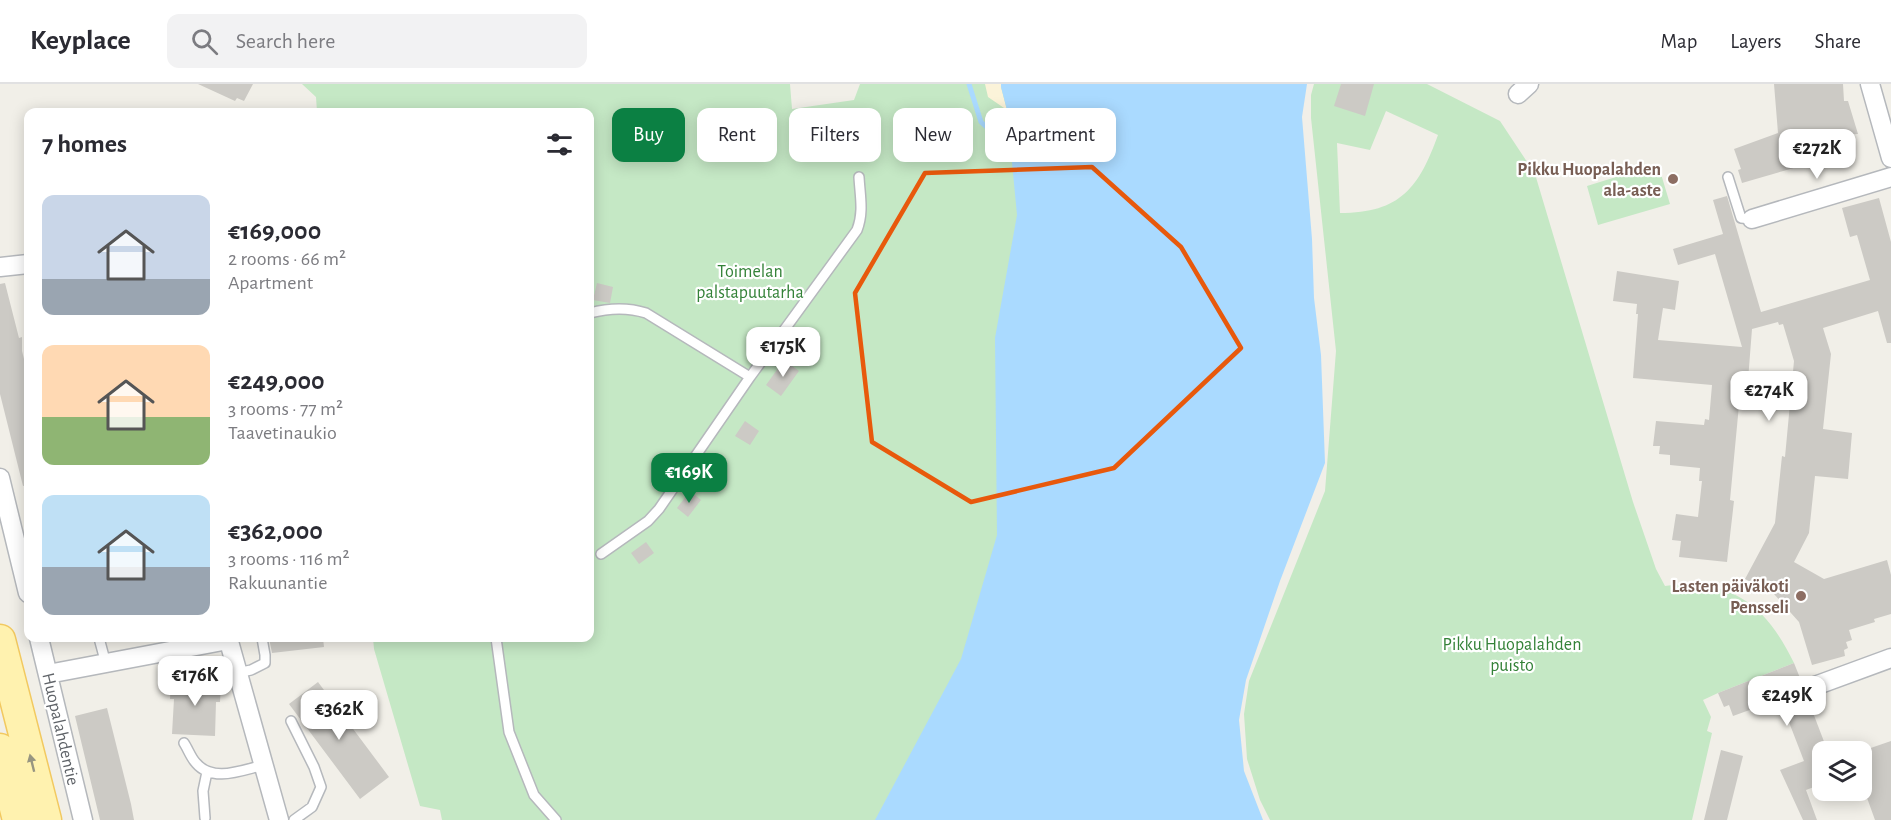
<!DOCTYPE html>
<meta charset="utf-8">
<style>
body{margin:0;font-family:"Alegreya Sans",sans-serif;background:#f2f2f3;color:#2b2b33;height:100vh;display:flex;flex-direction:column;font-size:22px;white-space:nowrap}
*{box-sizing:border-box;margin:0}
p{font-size:20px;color:#7c7c81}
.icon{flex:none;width:33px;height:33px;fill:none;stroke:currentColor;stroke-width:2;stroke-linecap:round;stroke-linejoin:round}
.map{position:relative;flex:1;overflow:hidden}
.panel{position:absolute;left:24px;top:24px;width:570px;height:534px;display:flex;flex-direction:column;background:#fff;border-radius:12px;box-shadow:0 3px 15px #0003}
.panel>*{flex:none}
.top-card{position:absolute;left:612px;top:24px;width:570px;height:54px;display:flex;gap:12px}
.tools{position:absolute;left:1812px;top:657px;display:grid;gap:12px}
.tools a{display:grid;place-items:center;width:60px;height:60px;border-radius:12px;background:#fff;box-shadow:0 3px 15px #0003;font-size:30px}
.price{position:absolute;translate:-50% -51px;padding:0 14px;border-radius:12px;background:#fff;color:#222;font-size:20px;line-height:39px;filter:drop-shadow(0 2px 3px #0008)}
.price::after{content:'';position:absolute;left:50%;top:36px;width:18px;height:14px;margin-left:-9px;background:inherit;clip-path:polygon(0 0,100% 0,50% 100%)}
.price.active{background:#0b8043;color:#fff}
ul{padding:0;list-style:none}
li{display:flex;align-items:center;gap:18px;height:150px;padding:0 18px}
li span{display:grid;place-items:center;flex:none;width:168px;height:120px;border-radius:12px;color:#555}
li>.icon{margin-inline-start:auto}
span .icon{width:72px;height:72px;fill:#fffc;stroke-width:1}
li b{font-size:26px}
h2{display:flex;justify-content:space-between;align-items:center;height:72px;padding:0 18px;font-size:26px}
.tag{padding:0 21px;border-radius:12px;background:#fff;box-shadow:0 3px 15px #0003;font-size:21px;line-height:54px}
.tag.active{background:#0b8043;color:#fff}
header{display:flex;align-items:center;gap:36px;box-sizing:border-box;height:84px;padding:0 30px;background:#fff;border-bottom:2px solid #e1e1e2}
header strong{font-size:28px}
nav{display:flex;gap:33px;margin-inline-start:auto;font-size:21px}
.search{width:420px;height:54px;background:#f2f2f3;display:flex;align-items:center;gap:15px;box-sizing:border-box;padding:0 21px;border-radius:12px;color:#7c7c81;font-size:22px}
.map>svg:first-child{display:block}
.green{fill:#c5e8c5;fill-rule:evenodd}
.sand{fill:#fbf3d9}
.water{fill:#aadaff}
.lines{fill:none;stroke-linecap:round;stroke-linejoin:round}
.stream{stroke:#aadaff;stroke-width:5}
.building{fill:#cccac5}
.service-casing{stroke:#b5b8bc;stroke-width:12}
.minor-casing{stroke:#b5b8bc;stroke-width:21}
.primary-casing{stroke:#f2c960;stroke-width:33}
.service{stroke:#fff;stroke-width:9}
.minor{stroke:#fff;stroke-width:18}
.primary{stroke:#fff2af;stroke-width:30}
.oneway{fill:#979581}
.marked{fill:none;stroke:#e8590c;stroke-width:4.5;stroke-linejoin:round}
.education-dot{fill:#8d6e63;stroke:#fff;stroke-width:2}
.labels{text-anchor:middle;stroke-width:4.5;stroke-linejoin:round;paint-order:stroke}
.education-label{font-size:18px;font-weight:bold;fill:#785e54;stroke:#fff;text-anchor:end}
.park-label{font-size:18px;fill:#348238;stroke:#fff}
.street-label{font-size:18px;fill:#5f6368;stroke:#fff}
</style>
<header>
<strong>Keyplace</strong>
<div class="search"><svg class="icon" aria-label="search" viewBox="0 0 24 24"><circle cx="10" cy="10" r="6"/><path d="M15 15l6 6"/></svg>Search here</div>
<nav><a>Map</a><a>Layers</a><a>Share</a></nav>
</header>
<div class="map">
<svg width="1891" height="736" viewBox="0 0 1891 736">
<rect width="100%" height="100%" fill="#f1efe8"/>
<!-- green -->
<path class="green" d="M302,0h488l2,25 62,-9 6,-16h141v3l32,16 -3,717h-588l-2,-10 -20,-4 -46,-157 -1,-11h217v-526h-273l-1,-15z
M1314,0h113l73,37 35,53 98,328 23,67 9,17c66,-8 101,19 129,77l-76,30 -15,7 8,17 -4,14 5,2 -20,87h-422l-10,-20 -13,-41 -3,-45 5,-33 76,-190 11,-140 -25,-233v-23zM1386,27l52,24c-19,52 -37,78 -98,78l-3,-70 33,7z
M1658,80l12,40 -72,21 -11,-39z"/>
<!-- sand -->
<path class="sand" d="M985,0h16v3l6,23 -19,-13z"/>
<!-- water -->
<path class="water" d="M1001,0h306l-5,33 10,122 2,59 7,57 4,108 -45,118 -34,99 -7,40 5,51 19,49h-388l86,-161 36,-124 -2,-197 22,-123 -10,-105 -6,-23z"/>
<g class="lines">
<!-- stream -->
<path class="stream" d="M969,0l12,38 10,9 18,6"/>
</g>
<!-- building -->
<path class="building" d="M198,0h55l-9,17 -7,-3 -2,3z
M1341,0h33l-9,32 -31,-10z
M1774,0h69l1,17h4l10,33 -28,2 1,10 -14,1 4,13 -79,23 -4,-13 3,-1 -7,-20 44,-16z
M1727,112l34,116 109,-32 -13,-45 -7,2 -8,-29 37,-10 12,44v101h-4l-9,-32 -55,17 8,26 -8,75 29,4 -4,46 -33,-3 -6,57 -15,29 30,17 63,-19 4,15v39l-17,5 1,3 -26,8 3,10 -6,2 2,6 -4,2 1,6 -33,9 -13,-43 -25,-28 -29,-15 30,-56 7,-67 3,1 9,-96 -11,-37 -4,1 -1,-3 -26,7 -6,77 -7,-1 -9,95 4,1 -7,61 -48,-5 2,-16 -9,-1 4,-26 22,3 4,-36h-3l1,-13 -30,-3v-10l-11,-1 1,-8h-7l3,-25 48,4 1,-6 4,1 3,-35 -79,-7 5,-64h-2l1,-10 -24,-3 4,-30 62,10 -4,29 -12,-2 -5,32 84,7 -27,-93 -37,11 -5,-16 50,-15 -10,-34z
M5,199l14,55 3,-1v14l6,24v110l-5,1 -23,-92v-110z
M597,199l16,4 -3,16 -17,-3z
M784,276l15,11 -18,25 -15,-11z
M745,337l14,10 -9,14 -15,-9z
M690,407l11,9 -13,17 -11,-9z
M646,458l8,11 -15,11 -8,-11z
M269,554h54l1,9 -52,6z
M1794,579l8,20v8l5,6 21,55h-6v32l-16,6 11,30h-14l-23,-50 24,-9 -24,-62 -47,17 -4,-11 -5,2 -6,-14z
M171,596l50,3 -1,19h-4l-1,34 -43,-2 2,-35h-4z
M318,598l71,95 -29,22 -71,-95z
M107,624l24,96 3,16h-34l-25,-104z
M1891,657v79h-16l-13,-36v-33z
M1721,666l22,6 -16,64h-23z"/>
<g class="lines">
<defs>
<path id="service" d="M1728,93l13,41 11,1
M590,229c19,-5 37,-6 56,0l104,64
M601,470l47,-33 11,-12 91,-132 107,-147c7,-18 3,-34 2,-53
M99,554l7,26
M496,554l13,94 25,63 22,25
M237,589l14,-3 14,-7v-8l-3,-17
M291,637l23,46 7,20 -9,20 -18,13
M184,659c4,6 7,15 12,20 17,20 46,7 68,2
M205,734l-2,-27 4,-19"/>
<path id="minor" d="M1870,0l21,74
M1518,10l11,-10
M1752,135l139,-42
M0,183l28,-3
M0,394l28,115
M39,554l44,182
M228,554l51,182
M48,590l180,-34
M1812,603l79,-29"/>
<path id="primary" d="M0,556l46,180
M0,665l18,71"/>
</defs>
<!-- service casing -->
<use href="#service" class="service-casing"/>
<!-- minor casing -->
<use href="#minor" class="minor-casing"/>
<!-- primary casing -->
<use href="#primary" class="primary-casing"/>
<!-- service -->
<use href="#service" class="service"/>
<!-- minor -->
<use href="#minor" class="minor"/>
<!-- primary -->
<use href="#primary" class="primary"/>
</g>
<!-- one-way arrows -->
<defs><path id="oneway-solid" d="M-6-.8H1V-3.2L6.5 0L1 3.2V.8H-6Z" transform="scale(1.5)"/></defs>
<use class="oneway" href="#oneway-solid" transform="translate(32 679) rotate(-104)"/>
<!-- marked area -->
<path class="marked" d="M1092,83l89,80 60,101 -127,120 -143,34 -99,-60 -17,-149 70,-120z"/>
<!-- markers -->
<g class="education-dot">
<circle cx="1673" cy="95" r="6"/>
<circle cx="1801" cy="512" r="6"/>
</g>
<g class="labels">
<!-- education labels -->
<g class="education-label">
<text x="1661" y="91">Pikku Huopalahden<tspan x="1661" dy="21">ala-aste</tspan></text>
<text x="1789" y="508">Lasten päiväkoti<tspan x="1789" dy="21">Pensseli</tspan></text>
</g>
<!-- park labels -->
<g class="park-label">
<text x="750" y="193">Toimelan<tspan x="750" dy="21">palstapuutarha</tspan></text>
<text x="1512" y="566">Pikku Huopalahden<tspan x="1512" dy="21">puisto</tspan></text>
</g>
<!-- street labels -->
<g class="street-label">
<text transform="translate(61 645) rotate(77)" y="6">Huopalahdentie</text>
</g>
</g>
</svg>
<div class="tools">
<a><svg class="icon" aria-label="layers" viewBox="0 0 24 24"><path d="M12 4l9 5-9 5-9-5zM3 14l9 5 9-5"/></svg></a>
</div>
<b class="price" style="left:1817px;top:96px">€272K</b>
<b class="price" style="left:783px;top:294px">€175K</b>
<b class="price" style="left:1769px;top:338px">€274K</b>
<b class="price active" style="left:689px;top:420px">€169K</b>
<b class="price" style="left:195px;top:623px">€176K</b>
<b class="price" style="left:1787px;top:643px">€249K</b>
<b class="price" style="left:339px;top:657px">€362K</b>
<div class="top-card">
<a class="tag active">Buy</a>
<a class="tag">Rent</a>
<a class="tag">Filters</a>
<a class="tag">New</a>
<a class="tag">Apartment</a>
</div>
<section class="panel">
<h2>7 homes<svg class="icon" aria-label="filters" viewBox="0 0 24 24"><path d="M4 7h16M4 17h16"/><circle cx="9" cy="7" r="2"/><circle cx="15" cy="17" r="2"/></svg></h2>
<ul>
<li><span style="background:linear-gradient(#c9d6e8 70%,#9aa5b1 0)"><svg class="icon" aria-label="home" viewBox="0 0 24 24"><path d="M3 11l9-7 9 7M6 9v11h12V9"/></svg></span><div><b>€169,000</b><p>2 rooms · 66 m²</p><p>Apartment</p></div></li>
<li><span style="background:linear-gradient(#ffd9b3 60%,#8fb573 0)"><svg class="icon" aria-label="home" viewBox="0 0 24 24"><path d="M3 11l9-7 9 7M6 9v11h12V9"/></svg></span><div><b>€249,000</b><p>3 rooms · 77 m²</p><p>Taavetinaukio</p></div></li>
<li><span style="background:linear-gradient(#bfe0f5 60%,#9aa5b1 0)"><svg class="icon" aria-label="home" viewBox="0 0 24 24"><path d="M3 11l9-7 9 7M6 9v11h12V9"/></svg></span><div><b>€362,000</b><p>3 rooms · 116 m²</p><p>Rakuunantie</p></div></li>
</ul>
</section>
</div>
